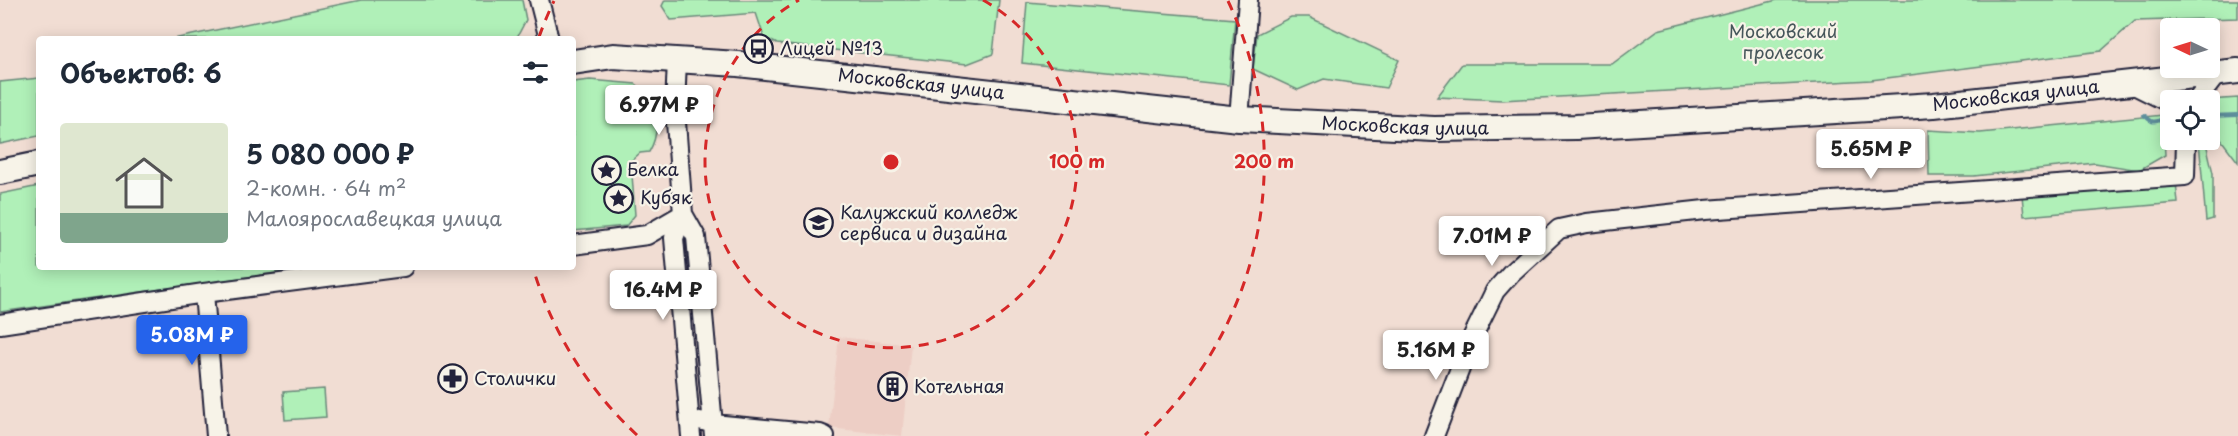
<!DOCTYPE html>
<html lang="ru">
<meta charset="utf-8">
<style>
body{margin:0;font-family:"Playpen Sans",sans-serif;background:#f2f2f3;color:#1f2937;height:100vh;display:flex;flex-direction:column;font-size:22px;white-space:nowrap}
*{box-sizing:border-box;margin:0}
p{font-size:20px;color:#747a83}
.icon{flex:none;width:33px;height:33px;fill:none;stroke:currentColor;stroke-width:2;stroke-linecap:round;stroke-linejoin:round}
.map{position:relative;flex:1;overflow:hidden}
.details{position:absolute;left:36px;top:36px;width:540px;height:234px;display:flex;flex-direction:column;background:#fff;border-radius:6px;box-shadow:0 3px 15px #0003}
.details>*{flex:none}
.needle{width:39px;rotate:274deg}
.buttons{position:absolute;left:2160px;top:18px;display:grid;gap:12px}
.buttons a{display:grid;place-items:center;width:60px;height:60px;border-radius:6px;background:#fff;box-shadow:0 3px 15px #0003;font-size:30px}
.price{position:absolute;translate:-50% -51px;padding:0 14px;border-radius:6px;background:#fff;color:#222;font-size:20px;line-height:39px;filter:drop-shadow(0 2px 3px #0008)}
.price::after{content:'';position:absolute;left:50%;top:36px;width:18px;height:14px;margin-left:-9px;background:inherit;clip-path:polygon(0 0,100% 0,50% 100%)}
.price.on{background:#2563eb;color:#fff}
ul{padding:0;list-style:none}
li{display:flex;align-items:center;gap:18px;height:150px;padding:0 24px}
li span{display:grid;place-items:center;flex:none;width:168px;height:120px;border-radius:6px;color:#555}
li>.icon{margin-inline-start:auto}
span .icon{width:72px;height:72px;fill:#fffc;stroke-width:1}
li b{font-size:26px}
h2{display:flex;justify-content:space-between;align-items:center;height:72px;padding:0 24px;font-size:26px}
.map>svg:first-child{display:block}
.built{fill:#edcec5}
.green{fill:#b0f0b8;stroke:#69897a;stroke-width:1.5}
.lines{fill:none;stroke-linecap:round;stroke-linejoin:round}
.stream{stroke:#5e8f9c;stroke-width:4}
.minor-casing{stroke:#22223b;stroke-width:22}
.major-casing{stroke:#22223b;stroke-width:28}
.minor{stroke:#f7f3e8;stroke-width:18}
.major{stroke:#f7f3e8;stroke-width:24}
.ring{fill:none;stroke:#d62828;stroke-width:3;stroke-dasharray:10 8}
.labels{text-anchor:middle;stroke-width:4.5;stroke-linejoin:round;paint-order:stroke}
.park-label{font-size:18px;fill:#46565a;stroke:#f7f3e8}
.poi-label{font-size:18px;fill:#22223b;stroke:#f7f3e8;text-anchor:start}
.street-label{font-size:18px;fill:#22223b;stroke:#f7f3e8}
.centre{fill:#d62828;stroke:#f7f3e8;stroke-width:3}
.ring-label{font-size:18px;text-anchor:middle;font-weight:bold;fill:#d62828;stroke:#f7f3e8;stroke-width:4.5;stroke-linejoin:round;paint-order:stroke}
</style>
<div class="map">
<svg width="2238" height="436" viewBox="0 0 2238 436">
<rect width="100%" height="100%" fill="#f1ddd3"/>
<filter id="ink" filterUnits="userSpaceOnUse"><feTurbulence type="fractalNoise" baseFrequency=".0167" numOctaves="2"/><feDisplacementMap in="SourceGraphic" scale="12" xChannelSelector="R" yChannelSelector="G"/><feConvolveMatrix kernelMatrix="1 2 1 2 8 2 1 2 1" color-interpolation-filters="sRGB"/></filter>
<g filter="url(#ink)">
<!-- built -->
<path class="built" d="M839,337l72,8 -9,91 -73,-8z"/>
<!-- green -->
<path class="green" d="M361,0h161l4,20 -10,19h-343z
M665,0h334l-6,54 -26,10 -190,-20 -13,-7 -8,-24 -85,7 -9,-14z
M1777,0h461v18l-103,3 -34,30 -230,29 -369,20 -65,-3 25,-33h150l46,-34z
M1027,2l208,17 -6,66 -207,-22z
M1291,17h18l90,43 -13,28 -62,-9 -26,11 -45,-21 4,-35z
M39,78v58l-39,8v-62z
M590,80l46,4c4,4 10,9 13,14 11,16 9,39 0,54l-9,1 -9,8 4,54 -9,11 -53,5v-149z
M2238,98v64l-28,-37 -2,-25z
M2163,115l2,40 -26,15 -44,-7 -121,13h-45l-1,-46 52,3z
M2199,141l7,2 7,30v46l-7,2z
M2176,182l2,21 -154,13 -2,-21z
M39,186v81h278l-317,45v-118z
M324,389l2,28 -41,3 -2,-28z"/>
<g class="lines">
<!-- stream -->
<path class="stream" d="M2144,115c6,5 8,9 16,5
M2210,116l28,-1"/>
<defs>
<path id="minor" d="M539,0l10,39
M677,59l-2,50 8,105 13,23 18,199
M2132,84l38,19
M2197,100l20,-26
M1239,119l9,-119
M683,214l-9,24 17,198
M573,245l74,-10 36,-21
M204,293l12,143
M0,324l204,-31 199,-26
M703,421l10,3 107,10 5,2
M1434,436l37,-96 24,-49 16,-18 48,-44 28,-6 118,-13 480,-34 1,-36"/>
<g id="major">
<path id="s1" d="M573,62l40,-6 125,8 501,55 195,10 142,-2 358,-22 304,-34"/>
<path d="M0,172l39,-8"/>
</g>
</defs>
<!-- minor casing -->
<use href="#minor" class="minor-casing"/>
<!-- major casing -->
<use href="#major" class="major-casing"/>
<!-- minor -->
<use href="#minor" class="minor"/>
<!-- major -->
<use href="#major" class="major"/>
</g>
</g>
<!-- distance rings -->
<g class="ring">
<path d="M983 0A186 186 0 1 1 799 0"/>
<path d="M637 435A373 373 0 0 1 533 268M539 37A373 373 0 0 1 554 1M1228 1A373 373 0 0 1 1145 435"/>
</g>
<!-- icons -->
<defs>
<symbol id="bus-ring" viewBox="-11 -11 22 22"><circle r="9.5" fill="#f7f3e8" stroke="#22223b" stroke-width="1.5"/><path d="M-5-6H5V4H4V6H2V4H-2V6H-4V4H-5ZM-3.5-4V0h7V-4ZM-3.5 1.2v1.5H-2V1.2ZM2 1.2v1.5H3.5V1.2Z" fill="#22223b"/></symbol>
<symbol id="sight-ring" viewBox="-11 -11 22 22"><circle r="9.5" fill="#f7f3e8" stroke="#22223b" stroke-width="1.5"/><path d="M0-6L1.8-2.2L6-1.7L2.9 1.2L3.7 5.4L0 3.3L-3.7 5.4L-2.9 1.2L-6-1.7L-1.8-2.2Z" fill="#22223b"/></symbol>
<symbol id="university-ring" viewBox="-11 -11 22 22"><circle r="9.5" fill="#f7f3e8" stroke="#22223b" stroke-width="1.5"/><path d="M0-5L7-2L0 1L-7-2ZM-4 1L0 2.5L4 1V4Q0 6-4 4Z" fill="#22223b"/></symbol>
<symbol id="pharmacy-ring" viewBox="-11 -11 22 22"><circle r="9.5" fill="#f7f3e8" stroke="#22223b" stroke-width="1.5"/><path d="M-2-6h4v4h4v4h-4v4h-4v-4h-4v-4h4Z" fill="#22223b"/></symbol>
<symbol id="building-ring" viewBox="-11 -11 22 22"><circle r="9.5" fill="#f7f3e8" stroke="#22223b" stroke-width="1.5"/><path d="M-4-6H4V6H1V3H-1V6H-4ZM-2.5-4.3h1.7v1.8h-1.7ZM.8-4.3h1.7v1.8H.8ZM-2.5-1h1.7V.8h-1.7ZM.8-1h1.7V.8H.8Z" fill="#22223b"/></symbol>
</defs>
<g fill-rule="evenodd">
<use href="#bus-ring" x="742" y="32" width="33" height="33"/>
<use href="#sight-ring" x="590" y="154" width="33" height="33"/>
<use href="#sight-ring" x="602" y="182" width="33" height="33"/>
<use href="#university-ring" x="802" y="206" width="33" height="33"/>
<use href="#pharmacy-ring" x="436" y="362" width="33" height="33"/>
<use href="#building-ring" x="876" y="370" width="33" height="33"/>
</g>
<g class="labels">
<!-- park labels -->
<g class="park-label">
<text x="1783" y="38">Московский<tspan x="1783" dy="21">пролесок</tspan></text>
</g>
<!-- poi labels -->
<g class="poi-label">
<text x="780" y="55">Лицей №13</text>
<text x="627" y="176">Белка</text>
<text x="640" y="204">Кубяк</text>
<text x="840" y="219">Калужский колледж<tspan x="840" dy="21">сервиса и дизайна</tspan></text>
<text x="474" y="385">Столички</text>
<text x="914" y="393">Котельная</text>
</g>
<!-- street labels -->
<g class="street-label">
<text dy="6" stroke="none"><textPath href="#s1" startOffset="350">Московская улица</textPath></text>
<text dy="6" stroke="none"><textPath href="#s1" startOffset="1448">Московская улица</textPath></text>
<text dy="6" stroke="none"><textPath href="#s1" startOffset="836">Московская улица</textPath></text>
</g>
</g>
<circle cx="891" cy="162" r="9" class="centre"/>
<g class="ring-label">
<text x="1077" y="168">100 m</text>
<text x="1264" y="168">200 m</text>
</g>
</svg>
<div class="buttons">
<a><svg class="needle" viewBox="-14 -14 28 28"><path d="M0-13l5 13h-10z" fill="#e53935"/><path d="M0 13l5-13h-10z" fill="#747a83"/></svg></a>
<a><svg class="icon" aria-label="locate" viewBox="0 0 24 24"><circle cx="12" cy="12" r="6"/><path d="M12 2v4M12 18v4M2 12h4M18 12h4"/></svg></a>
</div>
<b class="price" style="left:659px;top:136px">6.97M ₽</b>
<b class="price" style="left:1871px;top:180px">5.65M ₽</b>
<b class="price" style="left:1492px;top:267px">7.01M ₽</b>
<b class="price" style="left:663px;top:321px">16.4M ₽</b>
<b class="price on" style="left:192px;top:366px">5.08M ₽</b>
<b class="price" style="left:1436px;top:381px">5.16M ₽</b>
<section class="details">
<h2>Объектов: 6<svg class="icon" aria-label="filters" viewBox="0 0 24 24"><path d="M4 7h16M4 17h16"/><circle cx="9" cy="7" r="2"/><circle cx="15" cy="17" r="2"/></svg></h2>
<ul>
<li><span style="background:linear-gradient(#dfe7d0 75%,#7fa58c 0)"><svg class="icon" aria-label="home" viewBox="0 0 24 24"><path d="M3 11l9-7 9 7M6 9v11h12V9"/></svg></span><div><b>5 080 000 ₽</b><p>2-комн. · 64 m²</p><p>Малоярославецкая улица</p></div></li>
</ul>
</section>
</div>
